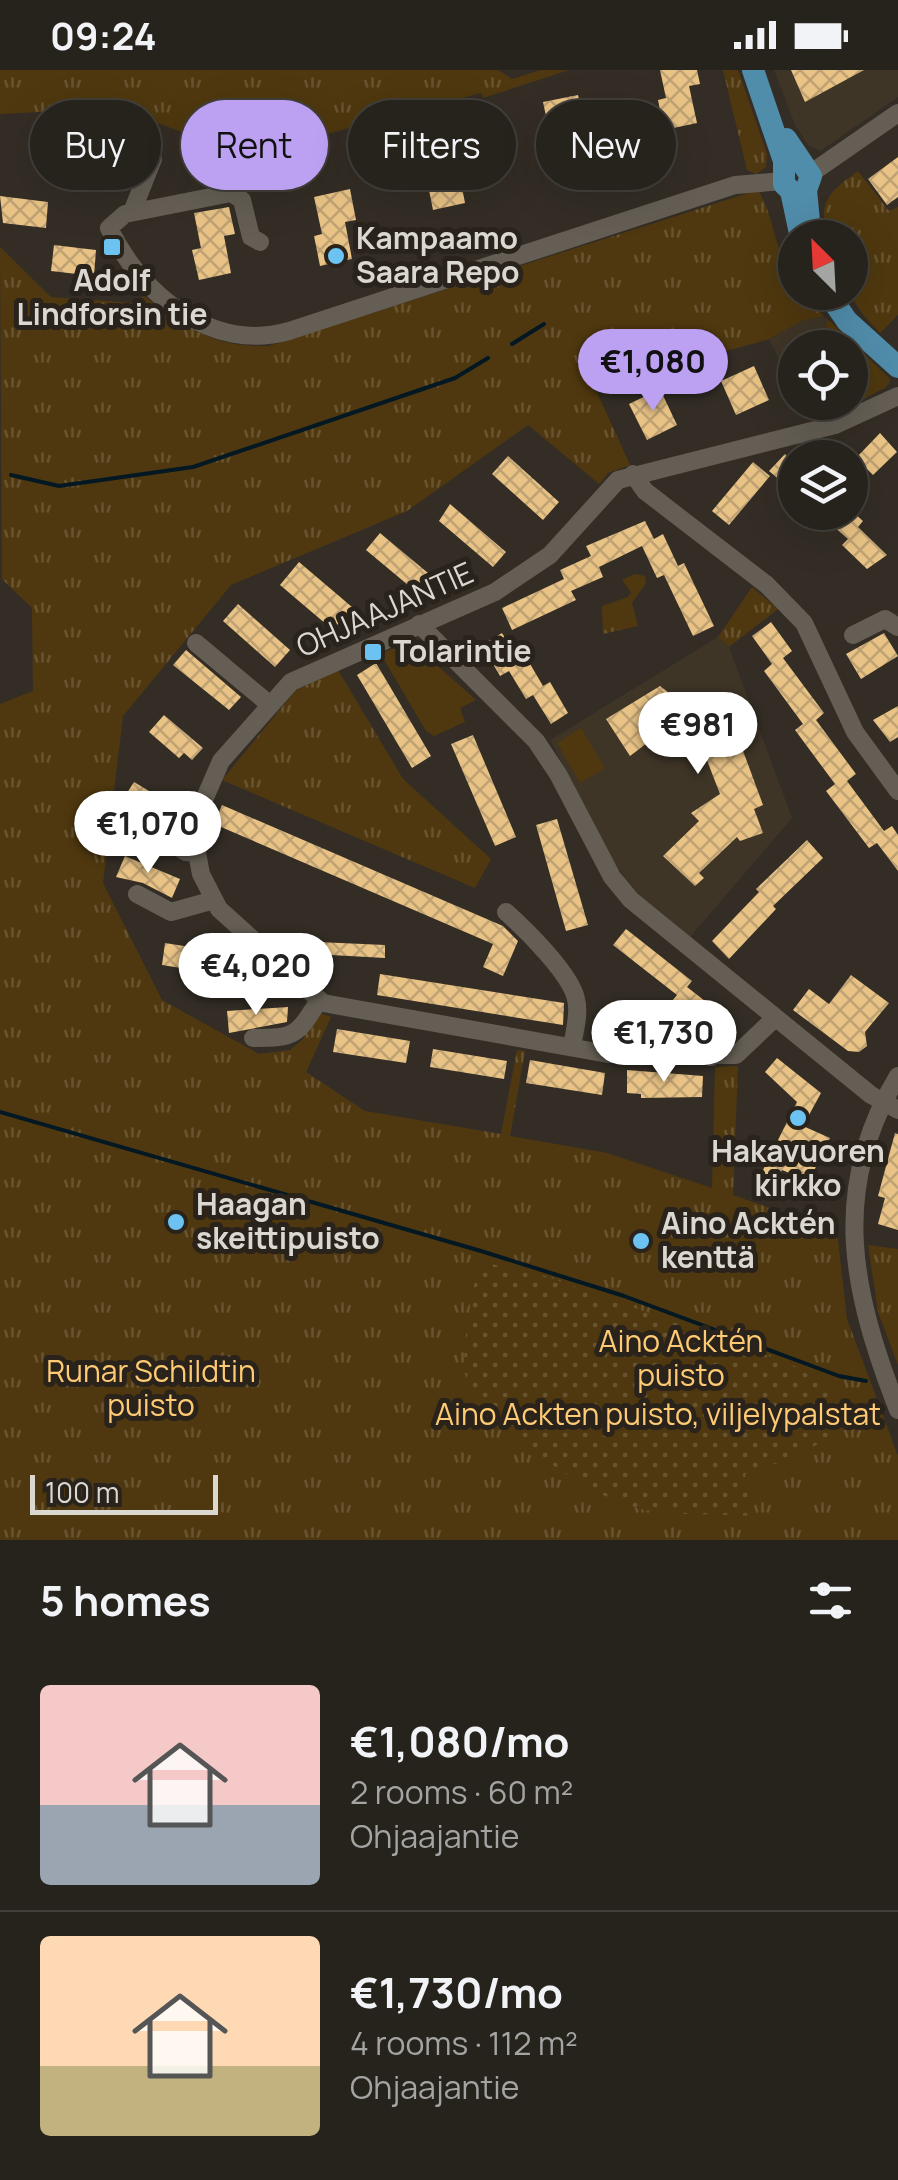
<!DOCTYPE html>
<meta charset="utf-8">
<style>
body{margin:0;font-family:Manrope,sans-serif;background:#322f29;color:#f1f3f6;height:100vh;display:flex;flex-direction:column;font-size:38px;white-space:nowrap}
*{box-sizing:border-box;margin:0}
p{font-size:32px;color:#a4a4a3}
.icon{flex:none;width:55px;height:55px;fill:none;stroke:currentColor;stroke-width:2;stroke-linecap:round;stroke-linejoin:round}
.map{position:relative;height:1470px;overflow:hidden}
.panel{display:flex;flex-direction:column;background:#26221c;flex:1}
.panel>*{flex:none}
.banner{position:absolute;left:30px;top:30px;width:840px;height:90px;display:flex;gap:20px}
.needle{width:65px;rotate:336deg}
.tools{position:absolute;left:778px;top:150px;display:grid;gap:20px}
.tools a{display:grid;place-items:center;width:90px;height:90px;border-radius:50%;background:#26221c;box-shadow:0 10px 40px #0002,0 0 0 2px #423f3b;font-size:50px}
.scale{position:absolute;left:30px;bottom:25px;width:188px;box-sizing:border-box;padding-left:10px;border:5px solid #dbd8d2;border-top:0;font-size:28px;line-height:35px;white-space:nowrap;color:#dbd8d2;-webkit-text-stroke:8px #29231b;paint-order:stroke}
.price{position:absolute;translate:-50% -85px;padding:0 22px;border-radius:35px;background:#fff;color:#222;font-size:32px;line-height:65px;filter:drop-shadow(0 2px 5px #0008)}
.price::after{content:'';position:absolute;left:50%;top:60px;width:30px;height:22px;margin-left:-15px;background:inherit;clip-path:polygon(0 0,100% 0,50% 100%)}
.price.active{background:#bca0f2;color:#111}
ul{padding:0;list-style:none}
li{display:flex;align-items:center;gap:30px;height:250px;padding:0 40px}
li+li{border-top:2px solid #423f3b}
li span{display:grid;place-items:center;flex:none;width:280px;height:200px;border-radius:10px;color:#555}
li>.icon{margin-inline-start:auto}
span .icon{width:120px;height:120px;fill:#fffc;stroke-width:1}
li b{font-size:42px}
h2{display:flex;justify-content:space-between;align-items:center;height:120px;padding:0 40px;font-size:42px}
.chip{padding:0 35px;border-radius:45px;background:#26221c;box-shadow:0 10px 40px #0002,0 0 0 2px #423f3b;font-size:35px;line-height:90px}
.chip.active{background:#bca0f2;color:#111}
.status{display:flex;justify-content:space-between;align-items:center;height:70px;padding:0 50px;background:#26221c;direction:ltr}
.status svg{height:28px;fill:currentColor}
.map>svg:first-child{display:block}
.built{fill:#3e3527}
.grass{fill:#4f380f}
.park{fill:url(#park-tufts)}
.garden{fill:url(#garden-dots)}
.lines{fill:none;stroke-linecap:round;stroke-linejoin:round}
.stream{stroke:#031823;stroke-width:4}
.building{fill:url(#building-cross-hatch)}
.minor{stroke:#645e54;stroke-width:18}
.major{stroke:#508daa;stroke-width:22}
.poi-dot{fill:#6cc3f2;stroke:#29231b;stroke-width:4}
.labels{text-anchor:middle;stroke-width:10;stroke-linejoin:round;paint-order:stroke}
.poi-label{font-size:30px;font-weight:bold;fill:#dbd8d2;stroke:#29231b;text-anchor:start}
.street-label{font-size:30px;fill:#dbd8d2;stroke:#29231b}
.park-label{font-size:30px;fill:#feca73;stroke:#29231b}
</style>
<div class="status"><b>09:24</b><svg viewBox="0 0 49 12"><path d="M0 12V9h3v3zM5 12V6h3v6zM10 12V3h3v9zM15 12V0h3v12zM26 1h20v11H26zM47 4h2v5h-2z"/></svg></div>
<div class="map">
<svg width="898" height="1470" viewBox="0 0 898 1470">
<defs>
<pattern id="park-tufts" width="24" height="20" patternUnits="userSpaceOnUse" patternTransform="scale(2.5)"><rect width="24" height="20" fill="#4f380f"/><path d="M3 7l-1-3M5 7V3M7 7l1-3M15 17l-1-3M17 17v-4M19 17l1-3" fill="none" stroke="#685431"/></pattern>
<pattern id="garden-dots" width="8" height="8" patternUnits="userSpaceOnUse" patternTransform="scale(2.5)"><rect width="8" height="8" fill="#4f380f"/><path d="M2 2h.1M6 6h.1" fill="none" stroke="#685431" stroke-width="1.8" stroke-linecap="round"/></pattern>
<pattern id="building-cross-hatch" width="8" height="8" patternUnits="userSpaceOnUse" patternTransform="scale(2.5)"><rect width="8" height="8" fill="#e9c385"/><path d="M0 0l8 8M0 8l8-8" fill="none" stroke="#bfa274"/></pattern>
</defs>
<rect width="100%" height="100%" fill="#332d25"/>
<!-- built -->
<path class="built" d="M774,0h124v27l-78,54 -12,-6 -13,-20z
M824,246l66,63v5l-51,31 -24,6 -14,-18 49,-1v-54h-55v44l-26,-53 32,-18z
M718,567l11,10 63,171 -102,119 -55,-45 -21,-30 -64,-122z"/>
<!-- grass -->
<path class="grass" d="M829,250l61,59 -5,9 -27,13 -7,-11 13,-10 -14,-19v-13l-9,-1 -16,-22z
M411,572l65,58 -16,8 5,14 -31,14 -8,-5 -43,-73 1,-6z
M581,658l24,40 -25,15 -23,-40z"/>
<!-- park -->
<path class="park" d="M0,0h498l14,9 29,-9h28l-86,28 -2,-5 -237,63 -125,-48 -119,6z
M723,0h15l29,84 -1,13 -10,7 -9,-4z
M858,101l31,40 9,-4v108l-18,18c-38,-38 -30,-45 -30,-95l-22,-1c-11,-35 1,-45 30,-66z
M758,120c13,21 14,41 23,63 6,15 14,23 14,39l7,1 22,23 -23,5 -32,18 -174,49 35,77 -22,8 -9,11 -71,-59 -121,86 -176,74 -108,131 -20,167 59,117 97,54 31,-4 12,-10 15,-28 14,5 -25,55 59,39 136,23 16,-84 8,1 -15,85 97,17 105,35 3,-121 23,-1 -5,129 104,37 10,87 51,137v84h-898v-836l33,-13 -1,-83 -30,-29 -2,-332 51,50 81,6 12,-7c43,32 70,52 125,50z
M634,504l11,2 1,7 -14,20 6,23 -35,8 -1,-28 26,-9 3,-5 -9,-12z
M752,517l26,22 -49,38 -11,-10z
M338,600l65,109 88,80 -16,29 -253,-108 74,-90z
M868,1175l30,4v116l-20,-53z"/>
<!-- garden -->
<path class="garden" d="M481,1192l56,11 254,91 38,24 27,32 -56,35 -55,19 6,42c-41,-3 -81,2 -122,-10 -44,-14 -152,-85 -164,-132 -4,-18 8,-97 16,-112z"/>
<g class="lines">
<!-- stream -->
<path class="stream" d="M512,274l32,-20
M11,405l48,11 134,-19 262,-89 33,-20
M0,1042l481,139 143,45 215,80 27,5"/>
</g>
<!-- building -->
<path class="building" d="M660,0h37l3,14 -11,2 8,37 -33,7 -6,-30 8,-2z
M791,0h73l-59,32z
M578,25l7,31 -11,2 7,37 -32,7 -7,-30 9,-2 -8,-38z
M42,55l54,6 23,2 -8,7 -30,6 1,8 -42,-5z
M463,63l6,31 -11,2 7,37 -32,7 -6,-30 8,-2 -8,-37z
M898,87v40l-11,8 -19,-26z
M350,119l6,31 -11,2 7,37 -32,7 -6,-30 8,-2 -8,-37z
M0,126l48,6 -2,26 -43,-5z
M229,137l6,27 -11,2 7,37 -32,7 -7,-30 9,-2 -7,-35z
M54,175l42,5 -2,26 -43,-5z
M754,296l15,34 -33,15 -15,-34z
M660,319l17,36 -30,15 -18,-36z
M880,363l17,19 -24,23 -17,-17z
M785,384l10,9v30l-26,-22z
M508,386l51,46 -16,18 -51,-46z
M753,392l17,14 -41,49 -17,-14z
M450,434l56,48 -13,15 -54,-46z
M817,442h36l10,9 -5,6 29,28 -20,14 -25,-24 6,-6z
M645,451l9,18 9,-5 15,32 6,-3 30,63 -21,10 -29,-61 -7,3 -15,-32 -43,21 4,10 -32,14 5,9 -64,30 -10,-22 62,-29 -4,-9 31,-14 -5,-10z
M380,463l54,45 -14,17 -54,-45z
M299,492l53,45 -19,23 -53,-45z
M238,534l52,46 -15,17 -52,-46z
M771,552l21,29 -9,7 41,55 -8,7 40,54 -9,7 37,50 8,-5 6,9v36l-21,-28 -8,5 -43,-57 9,-7 -40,-54 8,-6 -39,-53 8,-7 -20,-28z
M502,563l18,28 6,-4 17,29 7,-4 18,31 -17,11 -18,-29 -7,4 -17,-28 -9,5 -18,-31z
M884,563l14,23 -37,23 -15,-25z
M186,580l55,47 -12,13 -56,-45z
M376,593l55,93 -19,12 -55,-93z
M660,616l18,14 20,-8 17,45 20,-8 28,76 -9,4 9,24 -23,8 -3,-4 -38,36 5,5 -9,8 -32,-30 36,-35 -8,-8 29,-19 -17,-44 -6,3 -14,-37 -53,40 -24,-37z
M898,636v31l-8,5 -17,-22z
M164,645l39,33 -11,12 -8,-7 -5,5 -30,-26z
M473,665l43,102 -21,9 -44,-102z
M134,712l40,24 -8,13 -9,-5 -2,4 -32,-19z
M222,735l281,121 15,15 -15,35 -20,-9 10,-23 -279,-120z
M557,749l31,106 -22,6 -30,-106z
M807,770l16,18 -50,48 3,3 -47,50 -17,-18 47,-49 -3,-3z
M125,786l55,23 -8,19 -29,-15 -27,-6z
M626,859l66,52 -5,6 40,31 -12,15 -7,-11 -20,-6 -17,-14 6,-7 -64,-50z
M296,871l89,4v13l-90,-5z
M165,873l70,11 -4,22 -69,-11z
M380,904l184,29 -1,22 -186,-30z
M851,905l38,28 -24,29 2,14 -8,6 -11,-1 -55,-41 16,-21 20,15z
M288,937l-1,15 -58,11 -2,-22z
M337,959l73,12 -4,22 -73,-11z
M433,979l74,12 -3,18 -74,-12z
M777,988l44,35 -18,33 27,12 -21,43 -27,-11 -8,19 -16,-9 39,-78 -32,-30z
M530,990l75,13 -3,22 -76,-12z
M627,1000l76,6 -1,21 -61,1v-4l-14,-1z
M895,1063l3,1v96l-20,-6 7,-26 -7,-2z"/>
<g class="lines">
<!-- minor -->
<path class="minor" d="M122,75l25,2 6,12 -21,53
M810,104l88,-61
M260,172l-9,-5 -9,-37 -11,-7 -106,21 -16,14c32,67 103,125 180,103l446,-146 49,-4
M633,404l12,17 122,94 37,38 51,109 43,59
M419,554l117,117 22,33 54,103 19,23 240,195 27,15
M853,565l32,-16 13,8
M196,573l73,61
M120,741l66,41 11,1
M137,824l34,18 43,-12
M506,842c19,17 65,62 70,87 4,15 -2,34 -4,48
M773,950l-37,35 -128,-1 -285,-51 -104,-94 -18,-35 -4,-21 3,-44 21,-48 70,-79 204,-90 55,-37 68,-75 217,-55 63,-29
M253,968c42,0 44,-2 66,-38
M669,986l2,-14 21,-15 10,6 9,24
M898,1006c-70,115 -45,218 0,334"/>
<!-- major -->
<path class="major" d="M753,0l31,91v23l7,7 10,47
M786,69l25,37 -5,14 3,31
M827,222l20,29 51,46"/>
</g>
<!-- markers -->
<g class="poi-dot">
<rect x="102" y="167" width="20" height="20" rx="5"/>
<circle cx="336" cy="186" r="10"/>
<rect x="363" y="572" width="20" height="20" rx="5"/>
<circle cx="798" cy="1048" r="10"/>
<circle cx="176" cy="1152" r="10"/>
<circle cx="641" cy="1171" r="10"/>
</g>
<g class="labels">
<!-- poi labels -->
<g class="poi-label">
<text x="356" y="179">Kampaamo<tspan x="356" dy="34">Saara Repo</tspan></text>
<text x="112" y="221" text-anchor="middle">Adolf<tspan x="112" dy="34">Lindforsin tie</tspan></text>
<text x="393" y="592">Tolarintie</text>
<text x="798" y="1092" text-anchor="middle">Hakavuoren<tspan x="798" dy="34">kirkko</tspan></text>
<text x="196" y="1145">Haagan<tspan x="196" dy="34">skeittipuisto</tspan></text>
<text x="661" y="1164">Aino Acktén<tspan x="661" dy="34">kenttä</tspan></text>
</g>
<!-- street labels -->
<g class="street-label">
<text transform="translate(385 540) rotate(-24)" y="10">OHJAAJANTIE</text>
</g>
<!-- park labels -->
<g class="park-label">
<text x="681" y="1282">Aino Acktén<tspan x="681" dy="34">puisto</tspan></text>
<text x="151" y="1312">Runar Schildtin<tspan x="151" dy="34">puisto</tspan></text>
<text x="658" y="1355">Aino Ackten puisto, viljelypalstat</text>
</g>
</g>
</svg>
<div class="tools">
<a><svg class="needle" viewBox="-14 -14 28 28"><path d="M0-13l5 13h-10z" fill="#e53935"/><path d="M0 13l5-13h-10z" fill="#a4a4a3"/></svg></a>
<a><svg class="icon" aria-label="locate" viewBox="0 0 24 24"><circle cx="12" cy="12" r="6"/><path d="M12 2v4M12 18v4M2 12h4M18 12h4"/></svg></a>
<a><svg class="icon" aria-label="layers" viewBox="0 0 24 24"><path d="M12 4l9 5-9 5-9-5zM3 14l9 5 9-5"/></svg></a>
</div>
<div class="scale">100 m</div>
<b class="price active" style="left:653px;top:344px">€1,080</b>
<b class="price" style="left:698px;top:707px">€981</b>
<b class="price" style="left:148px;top:806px">€1,070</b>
<b class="price" style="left:256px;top:948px">€4,020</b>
<b class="price" style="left:664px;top:1015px">€1,730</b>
<div class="banner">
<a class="chip">Buy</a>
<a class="chip active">Rent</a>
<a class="chip">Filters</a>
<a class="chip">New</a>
</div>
</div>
<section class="panel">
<h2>5 homes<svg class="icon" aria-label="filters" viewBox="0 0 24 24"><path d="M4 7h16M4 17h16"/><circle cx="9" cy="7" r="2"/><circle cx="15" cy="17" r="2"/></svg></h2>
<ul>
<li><span style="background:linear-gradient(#f6c9c9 60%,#9aa5b1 0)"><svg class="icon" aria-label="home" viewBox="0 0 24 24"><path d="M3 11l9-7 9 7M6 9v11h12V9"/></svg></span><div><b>€1,080/mo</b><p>2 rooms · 60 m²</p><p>Ohjaajantie</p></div></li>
<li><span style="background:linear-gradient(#ffd9b3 65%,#c2b280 0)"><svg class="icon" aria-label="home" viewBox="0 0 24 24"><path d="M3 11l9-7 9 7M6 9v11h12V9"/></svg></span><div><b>€1,730/mo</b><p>4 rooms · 112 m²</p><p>Ohjaajantie</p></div></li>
</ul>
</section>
